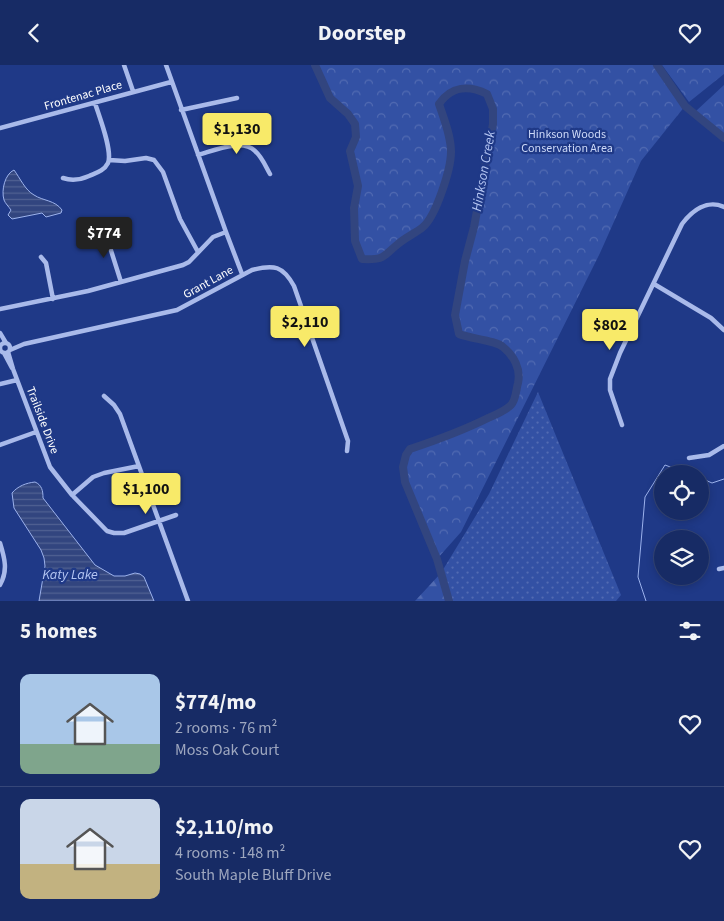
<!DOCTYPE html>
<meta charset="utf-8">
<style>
body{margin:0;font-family:"Source Sans 3",sans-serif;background:#24376e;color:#f1f3f6;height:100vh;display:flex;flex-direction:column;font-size:19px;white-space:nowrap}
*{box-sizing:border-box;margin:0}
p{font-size:16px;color:#9ea7bf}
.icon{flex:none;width:28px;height:28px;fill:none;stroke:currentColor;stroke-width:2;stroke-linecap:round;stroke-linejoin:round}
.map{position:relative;height:536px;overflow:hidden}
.sheet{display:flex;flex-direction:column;background:#172b65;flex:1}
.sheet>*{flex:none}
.controls{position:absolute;left:654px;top:400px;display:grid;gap:10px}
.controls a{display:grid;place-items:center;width:55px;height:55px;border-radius:50%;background:#172b65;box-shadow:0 2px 8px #0003,0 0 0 1px #364779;font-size:25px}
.price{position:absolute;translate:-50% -42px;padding:0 11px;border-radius:5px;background:#f8ea69;color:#111;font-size:16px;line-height:32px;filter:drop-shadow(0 1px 2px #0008)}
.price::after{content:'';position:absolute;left:50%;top:30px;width:15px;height:11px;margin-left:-8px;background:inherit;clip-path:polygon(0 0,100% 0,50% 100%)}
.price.selected{background:#222;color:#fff}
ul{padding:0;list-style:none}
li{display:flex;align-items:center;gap:15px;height:125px;padding:0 20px}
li+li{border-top:1px solid #364779}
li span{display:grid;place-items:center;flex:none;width:140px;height:100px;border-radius:10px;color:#555}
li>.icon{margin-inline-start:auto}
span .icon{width:60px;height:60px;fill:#fffc;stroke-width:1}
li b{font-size:21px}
h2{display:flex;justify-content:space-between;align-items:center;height:60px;padding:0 20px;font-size:21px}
header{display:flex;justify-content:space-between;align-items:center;height:65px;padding:0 20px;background:#172b65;font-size:22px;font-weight:700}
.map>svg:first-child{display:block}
.grass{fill:url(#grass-dots)}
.forest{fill:url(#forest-firs)}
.park{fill:url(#park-crowns)}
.water{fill:url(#water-rules);stroke:#9cb2ec}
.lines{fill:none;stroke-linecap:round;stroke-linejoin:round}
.stream{stroke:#9cb2ec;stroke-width:1}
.river{stroke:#32457f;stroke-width:8}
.street{stroke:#a9baea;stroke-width:4.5}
.labels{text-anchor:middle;stroke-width:4.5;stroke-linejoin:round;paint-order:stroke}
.street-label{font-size:12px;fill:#fff;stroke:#1f3987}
.park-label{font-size:12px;fill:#cdd9f8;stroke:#1f3987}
.water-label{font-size:14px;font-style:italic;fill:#b4c5f2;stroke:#1f3987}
</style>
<header><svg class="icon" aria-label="back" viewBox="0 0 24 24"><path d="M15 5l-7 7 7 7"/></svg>Doorstep<svg class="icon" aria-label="heart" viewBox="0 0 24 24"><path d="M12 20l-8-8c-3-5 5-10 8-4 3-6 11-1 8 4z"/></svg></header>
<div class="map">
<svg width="724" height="536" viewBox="0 0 724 536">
<defs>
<pattern id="grass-dots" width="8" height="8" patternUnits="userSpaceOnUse" patternTransform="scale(1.25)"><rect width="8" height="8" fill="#3351a4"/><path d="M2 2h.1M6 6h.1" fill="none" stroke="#526bb2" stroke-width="1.8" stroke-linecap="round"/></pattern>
<pattern id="forest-firs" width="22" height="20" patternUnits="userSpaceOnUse" patternTransform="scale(1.25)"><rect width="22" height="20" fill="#3351a4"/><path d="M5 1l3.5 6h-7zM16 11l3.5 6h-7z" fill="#526bb2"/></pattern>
<pattern id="park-crowns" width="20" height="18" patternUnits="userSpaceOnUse" patternTransform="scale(1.25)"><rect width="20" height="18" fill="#3351a4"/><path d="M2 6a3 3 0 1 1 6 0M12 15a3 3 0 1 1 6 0" fill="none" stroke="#526bb2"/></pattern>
<pattern id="water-rules" width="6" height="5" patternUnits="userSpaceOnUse" patternTransform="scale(1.25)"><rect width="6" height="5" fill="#32457f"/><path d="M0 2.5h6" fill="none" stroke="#516192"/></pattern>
</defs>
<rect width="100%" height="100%" fill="#1f3987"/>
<!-- grass -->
<path class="grass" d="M538,327l83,203 -5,6h-165l-10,-28 48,-79z"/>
<!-- forest -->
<path class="forest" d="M441,508l8,28h-34z"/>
<!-- park -->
<path class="park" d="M315,0h342l28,41 -44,55 -41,92 -139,279 -24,27c-8,-21 -35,-72 -34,-92 1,-7 3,-13 7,-18l49,-16 52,-28c8,-17 12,-37 -2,-51 -2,-3 -5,-7 -8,-9 -11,-6 -29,-5 -42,-11l-4,-19 10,-54 9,-34 19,-103v-15l-6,-15c-18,-9 -36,-8 -48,10 5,15 12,33 12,48 0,17 -15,64 -28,75 -7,6 -17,10 -25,17 -16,13 -13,16 -36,15l-7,-18 -1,-33 4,-22 -8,-35 6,-14 -1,-13 -7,-10 -18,-16z
M662,0h62v9l-35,28z
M724,20v51l-28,-25z"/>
<!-- water -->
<path class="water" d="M14,105c6,8 11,20 20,25 9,6 21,5 28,15l-1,3 -15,4 -4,-4 -30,6 -4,-4 3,-5c-2,-3 -6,-7 -7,-10 -3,-10 1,-26 10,-30z
M35,417c7,3 8,9 8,16l52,67 19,11h11l10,-3 5,1 4,3 10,24h-115l6,-35 -1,-8 -3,-8 -27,-42 -2,-15c6,-7 14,-10 23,-11z"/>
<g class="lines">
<!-- stream -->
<path class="stream" d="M680,406l8,3
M703,414l9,4 12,-4
M646,536l-8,-24 7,-80 20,-32 8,3"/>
<!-- river -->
<path class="river" d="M315,0l15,33 18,16 7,10 1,13 -6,14 8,35 -4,22 1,33 7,18c23,1 20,-2 36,-15 8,-7 18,-11 25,-17 13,-11 28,-58 28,-75 0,-16 -7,-33 -12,-48 12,-18 30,-19 48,-10l6,15v15l-19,103 -9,34 -10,54 4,19c12,5 36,6 44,13 11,9 18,22 15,36 -2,7 -2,17 -7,22 -6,6 -16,10 -23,13 -26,13 -51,22 -78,31l-4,6 -3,12 2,15 32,77 12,42
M657,0l28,41 39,32"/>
<!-- street -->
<path class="street" d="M124,0l9,26
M166,0l60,167 16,42
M181,45l56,-12
M0,63l171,-46
M198,90c15,-4 44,-17 57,-4 7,6 11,16 15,23
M109,95l16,1 21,-3 8,2 9,12 17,47 18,33
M63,113c9,3 17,2 26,-2 7,-3 15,-5 19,-13 5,-12 -9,-47 -13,-60
M109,170l-1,6 13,41
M41,192l5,6 7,36
M654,219l57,34 13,12
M0,244l88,-18 95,-26 6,-3 24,-25 13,-5
M0,268l6,10
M0 283a5 5 0 1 1 10 0a5 5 0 1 1-10 0Z
M10,285l14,-6 153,-34 75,-40c22,-6 31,-4 42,16l54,155 -1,10
M8,287l5,17 37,98 22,28 35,36 7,2h10l52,-18
M4,288l8,15
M0,319l17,-4
M104,331l10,9 6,9 68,187
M622,360l-12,-35v-11l10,-26 62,-129c10,-13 25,-25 42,-17
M0,380l36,-13
M689,393l20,-3 15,-9
M72,430l21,-18 11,-4 35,-7
M0,478c5,16 8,28 0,42
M719,504l5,-1"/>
</g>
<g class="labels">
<!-- street labels -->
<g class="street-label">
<text transform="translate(83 30) rotate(-16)" y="4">Frontenac Place</text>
<text transform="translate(208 217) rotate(-29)" y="4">Grant Lane</text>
<text transform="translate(43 355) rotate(69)" y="4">Trailside Drive</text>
</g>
<!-- park labels -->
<g class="park-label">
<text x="567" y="73">Hinkson Woods<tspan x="567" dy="14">Conservation Area</tspan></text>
</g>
<!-- water labels -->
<g class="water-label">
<text transform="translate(483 106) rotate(-80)" y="5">Hinkson Creek</text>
<text x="70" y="514">Katy Lake</text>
</g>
</g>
</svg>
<div class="controls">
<a><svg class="icon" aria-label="locate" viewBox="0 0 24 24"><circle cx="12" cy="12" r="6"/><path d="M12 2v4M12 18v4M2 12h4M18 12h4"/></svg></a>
<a><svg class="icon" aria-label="layers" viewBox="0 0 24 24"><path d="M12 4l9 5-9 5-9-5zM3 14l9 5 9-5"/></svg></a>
</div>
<b class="price" style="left:237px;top:90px">$1,130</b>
<b class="price selected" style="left:104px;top:194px">$774</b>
<b class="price" style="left:305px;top:283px">$2,110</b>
<b class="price" style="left:610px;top:286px">$802</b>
<b class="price" style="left:146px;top:450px">$1,100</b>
</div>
<section class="sheet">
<h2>5 homes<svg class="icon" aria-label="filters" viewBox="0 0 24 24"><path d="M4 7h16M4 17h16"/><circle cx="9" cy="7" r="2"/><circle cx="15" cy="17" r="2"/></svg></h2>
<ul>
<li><span style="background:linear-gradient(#a9c7e8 70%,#7fa58c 0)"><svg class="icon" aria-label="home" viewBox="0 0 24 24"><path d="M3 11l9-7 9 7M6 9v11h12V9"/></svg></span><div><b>$774/mo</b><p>2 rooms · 76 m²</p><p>Moss Oak Court</p></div><svg class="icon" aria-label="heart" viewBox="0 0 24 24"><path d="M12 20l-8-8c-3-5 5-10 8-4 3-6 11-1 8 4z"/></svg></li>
<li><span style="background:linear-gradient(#c9d6e8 65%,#c2b280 0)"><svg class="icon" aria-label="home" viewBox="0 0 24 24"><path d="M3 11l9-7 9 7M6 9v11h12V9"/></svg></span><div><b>$2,110/mo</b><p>4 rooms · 148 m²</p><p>South Maple Bluff Drive</p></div><svg class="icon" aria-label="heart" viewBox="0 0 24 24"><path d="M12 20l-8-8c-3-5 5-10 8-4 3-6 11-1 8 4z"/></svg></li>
</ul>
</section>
